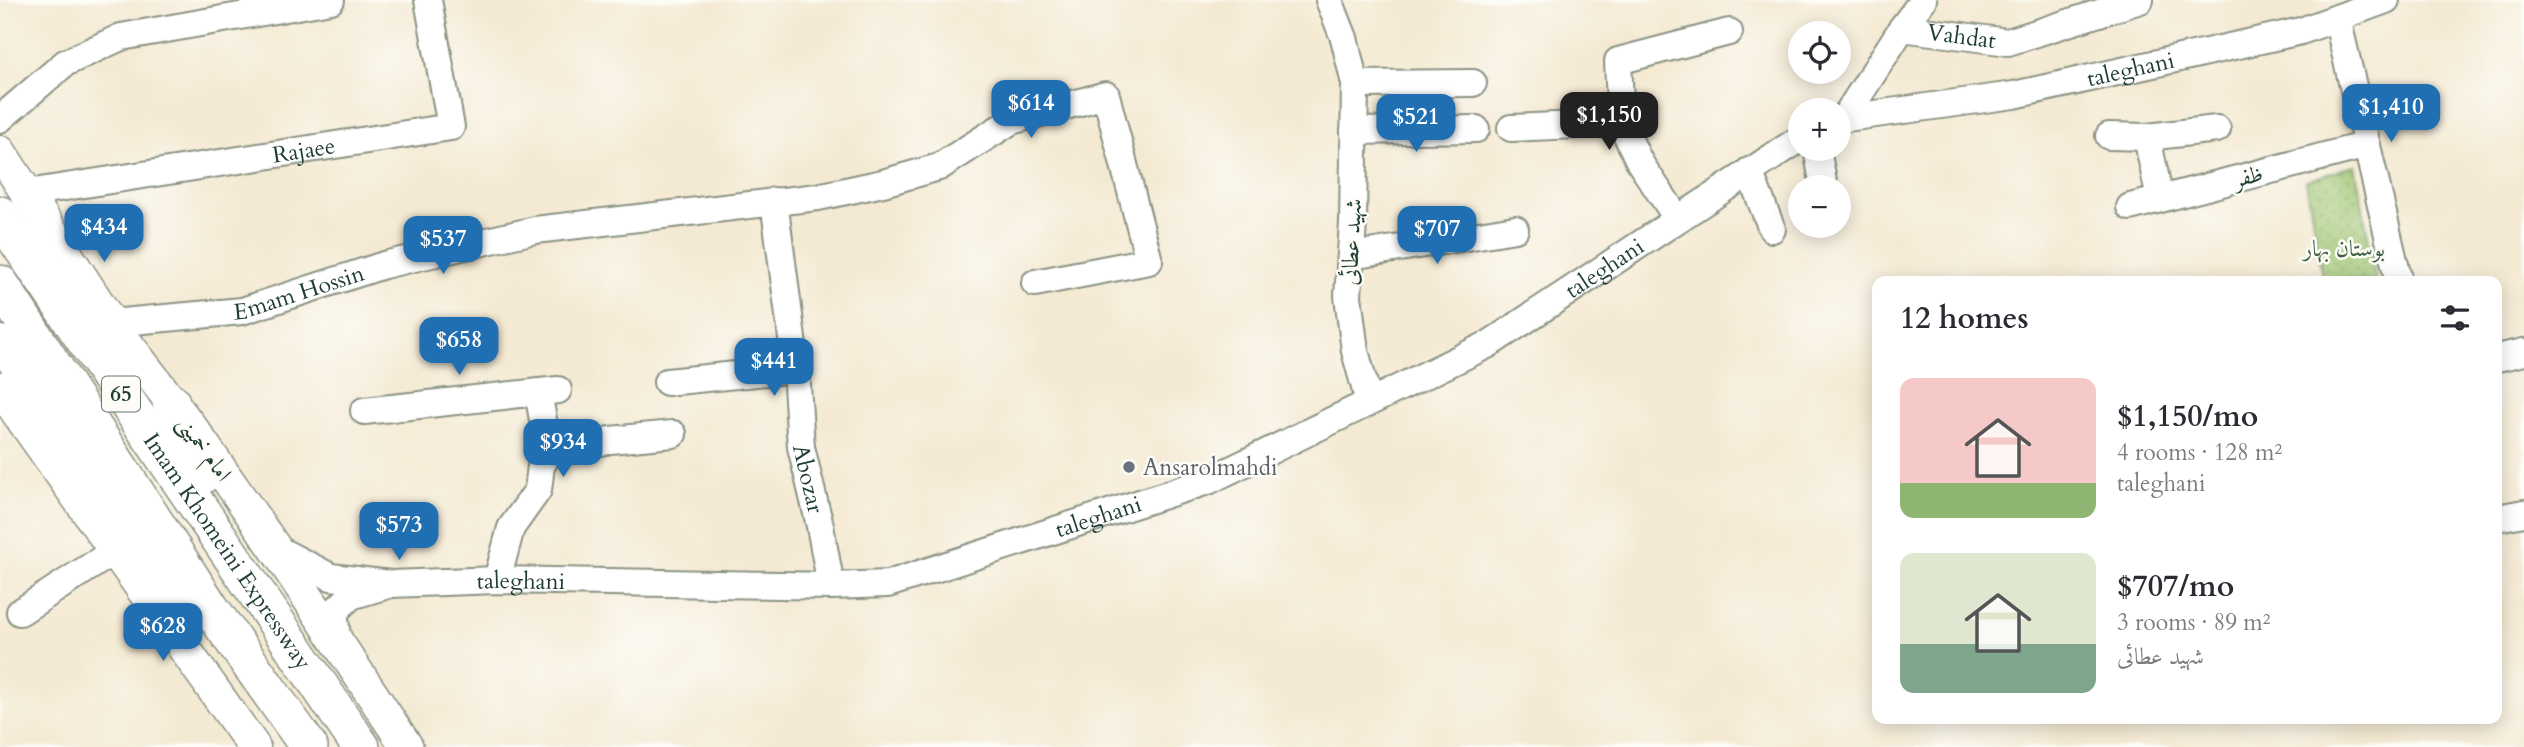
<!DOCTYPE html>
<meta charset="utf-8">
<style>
body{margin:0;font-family:Cardo,Amiri,serif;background:#f2f2f3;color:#2b2b33;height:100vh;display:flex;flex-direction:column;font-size:26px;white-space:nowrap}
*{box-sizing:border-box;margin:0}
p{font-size:23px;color:#7c7c81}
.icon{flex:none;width:38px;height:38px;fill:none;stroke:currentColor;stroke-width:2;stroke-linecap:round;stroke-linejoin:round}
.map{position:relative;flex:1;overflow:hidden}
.sheet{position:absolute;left:1872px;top:276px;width:630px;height:448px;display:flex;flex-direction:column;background:#fff;border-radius:14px;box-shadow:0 4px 18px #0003}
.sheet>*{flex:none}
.controls{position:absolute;left:1788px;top:21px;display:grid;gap:14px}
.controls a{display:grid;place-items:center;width:63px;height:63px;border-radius:50%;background:#fff;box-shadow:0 4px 18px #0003;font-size:35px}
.price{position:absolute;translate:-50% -60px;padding:0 16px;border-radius:14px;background:#1f6fb2;color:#fff;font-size:23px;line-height:46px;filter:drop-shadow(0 2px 4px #0008)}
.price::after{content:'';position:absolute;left:50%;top:42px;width:21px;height:16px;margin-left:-10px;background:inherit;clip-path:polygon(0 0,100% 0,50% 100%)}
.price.current{background:#222;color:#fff}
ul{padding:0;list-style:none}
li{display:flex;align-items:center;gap:21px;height:175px;padding:0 28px}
li span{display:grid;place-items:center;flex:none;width:196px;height:140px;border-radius:14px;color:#555}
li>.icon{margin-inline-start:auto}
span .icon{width:84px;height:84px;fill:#fffc;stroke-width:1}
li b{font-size:30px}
h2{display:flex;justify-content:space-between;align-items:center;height:84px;padding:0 28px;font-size:30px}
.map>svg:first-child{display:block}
.grass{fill:url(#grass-dots);stroke:#5e8052;stroke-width:2}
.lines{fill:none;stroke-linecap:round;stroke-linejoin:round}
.minor-casing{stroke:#8a9383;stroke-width:30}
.major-casing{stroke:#8a9383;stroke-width:35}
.highway-casing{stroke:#8a9383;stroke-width:40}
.minor{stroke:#fff;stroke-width:26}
.major{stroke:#fff;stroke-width:32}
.highway{stroke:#fff;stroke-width:37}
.worship-dot{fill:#6b7280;stroke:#fdfcf7;stroke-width:2.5}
.labels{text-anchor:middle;stroke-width:5;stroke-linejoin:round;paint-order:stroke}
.shield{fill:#fdfcf7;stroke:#62766e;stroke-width:2}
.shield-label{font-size:21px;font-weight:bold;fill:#1f3d34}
.street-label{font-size:23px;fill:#1f3d34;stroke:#fdfcf7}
.park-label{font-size:23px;fill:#3e5f43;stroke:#fdfcf7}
.worship-label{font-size:23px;fill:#5b616d;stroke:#fdfcf7;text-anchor:start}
</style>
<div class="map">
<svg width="2524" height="747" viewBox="0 0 2524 747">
<defs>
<pattern id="grass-dots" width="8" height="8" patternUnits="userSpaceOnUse" patternTransform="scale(1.75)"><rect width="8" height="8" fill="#9dc46f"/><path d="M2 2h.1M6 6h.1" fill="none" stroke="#7fa05c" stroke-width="1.8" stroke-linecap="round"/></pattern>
</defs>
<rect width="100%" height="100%" fill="#fdfcf7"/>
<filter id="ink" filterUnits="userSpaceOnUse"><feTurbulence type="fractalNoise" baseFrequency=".0143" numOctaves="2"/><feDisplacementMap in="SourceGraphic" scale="14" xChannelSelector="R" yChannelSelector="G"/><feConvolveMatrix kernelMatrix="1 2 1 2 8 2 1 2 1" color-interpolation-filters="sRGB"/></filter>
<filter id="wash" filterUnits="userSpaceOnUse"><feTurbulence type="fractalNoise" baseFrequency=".00686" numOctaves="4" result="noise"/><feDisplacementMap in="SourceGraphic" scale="28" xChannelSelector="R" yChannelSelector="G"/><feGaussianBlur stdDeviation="1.57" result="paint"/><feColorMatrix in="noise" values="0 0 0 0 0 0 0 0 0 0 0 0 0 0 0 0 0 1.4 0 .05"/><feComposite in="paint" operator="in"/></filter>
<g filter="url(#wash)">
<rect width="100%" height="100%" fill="#f4e9d2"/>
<!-- grass -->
<path class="grass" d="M2355,165l21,115 -53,2 -17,-101z"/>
</g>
<g filter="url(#ink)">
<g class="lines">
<defs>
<g id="minor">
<path d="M1329,0l15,38 11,46 -2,139 -5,73 7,55 14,51"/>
<path d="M2337,18l62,264"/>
<path id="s1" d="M1902,28l106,14 132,-42"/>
<path d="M1355,84l118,-1"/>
<path d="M1845,117l57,-89 21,-28"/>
<path d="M0,119l65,-56 56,-26 210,-37"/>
<path id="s2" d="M1839,119l175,-24 287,-64 85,-31"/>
<path d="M1511,128l110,-5"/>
<path d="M1354,131l122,-2"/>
<path d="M2109,136l38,1 70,-8"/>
<path d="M2147,137l13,62"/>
<path d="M1817,149l7,38"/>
<path d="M1749,171l23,58"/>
<path id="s3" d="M27,193l424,-66 -23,-127"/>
<path id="s4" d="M774,201l22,168 5,78 19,79 11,60"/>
<path d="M2130,207l237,-62"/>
<path d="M1677,218l-37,-55 -19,-40 -3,-62 111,-29"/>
<path d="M1351,256l164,-27"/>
<path id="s5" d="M111,323l131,-12 142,-46 151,-35 283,-33 65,-14 56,-16 72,-46 95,-26 43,166 -114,22"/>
<path d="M2497,358l27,-6"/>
<path d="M667,382l129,-13"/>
<path d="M538,392l11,61"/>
<path d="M364,411l194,-21"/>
<path d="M2497,518l27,-5"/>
<path d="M275,548l56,29 60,7 -40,12 -17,16 4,32"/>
<path d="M497,580l14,-52 27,-38 3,-24 8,-13 61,-13 63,-6"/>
<path id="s6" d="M391,584l106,-4 334,6 57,-2 320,-103 281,-137 312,-206"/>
<path d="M20,612l96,-62"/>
</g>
<path id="major" d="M0,152l111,171 85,111 79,114 132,199
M0,342l176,245 25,16
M0,388l254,359"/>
<g id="highway">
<path id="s7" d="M0,215l361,532"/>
<path d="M0,284l211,325 98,138"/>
<path d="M171,402l9,36 22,37"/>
</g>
</defs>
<!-- minor casing -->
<use href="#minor" class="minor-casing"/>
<!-- major casing -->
<use href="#major" class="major-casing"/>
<!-- highway casing -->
<use href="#highway" class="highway-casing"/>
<!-- minor -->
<use href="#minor" class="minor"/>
<!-- major -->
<use href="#major" class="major"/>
<!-- highway -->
<use href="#highway" class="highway"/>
</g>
</g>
<!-- markers -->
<circle class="worship-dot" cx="1129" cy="467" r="7"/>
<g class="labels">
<!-- shield labels -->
<rect class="shield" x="102" y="376.5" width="38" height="35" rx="5"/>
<g class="shield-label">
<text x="121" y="401">65</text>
</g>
<!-- street labels -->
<g class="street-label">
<text dy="8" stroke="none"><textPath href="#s1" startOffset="60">Vahdat</textPath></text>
<text dy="8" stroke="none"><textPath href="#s2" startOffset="296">taleghani</textPath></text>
<text dy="8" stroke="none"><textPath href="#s3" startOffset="280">Rajaee</textPath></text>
<text transform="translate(2248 176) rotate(-15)" y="8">ظفر</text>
<text transform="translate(1351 242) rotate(-87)" y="8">شهید عطائی</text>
<text dy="8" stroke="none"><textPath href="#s6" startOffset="1284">taleghani</textPath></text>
<text dy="8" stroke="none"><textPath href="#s5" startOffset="191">Emam Hossin</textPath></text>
<text transform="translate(205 448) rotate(54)" y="8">امام خمینی</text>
<text dy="8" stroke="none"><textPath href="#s4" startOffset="280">Abozar</textPath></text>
<text dy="8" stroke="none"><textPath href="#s6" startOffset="718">taleghani</textPath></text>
<text dy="8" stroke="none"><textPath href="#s7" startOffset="406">Imam Khomeini Expressway</textPath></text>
<text dy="8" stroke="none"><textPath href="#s6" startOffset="130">taleghani</textPath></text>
</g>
<!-- park labels -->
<g class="park-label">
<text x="2344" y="256">بوستان بهار</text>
</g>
<!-- worship labels -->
<g class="worship-label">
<text x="1143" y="475">Ansarolmahdi</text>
</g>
</g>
</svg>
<div class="controls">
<a><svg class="icon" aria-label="locate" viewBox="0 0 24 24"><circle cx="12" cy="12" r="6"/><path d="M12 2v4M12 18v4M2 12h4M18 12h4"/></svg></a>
<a>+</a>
<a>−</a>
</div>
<b class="price" style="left:1031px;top:140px">$614</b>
<b class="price" style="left:2391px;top:144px">$1,410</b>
<b class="price current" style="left:1609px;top:152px">$1,150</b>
<b class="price" style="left:1416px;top:154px">$521</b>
<b class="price" style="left:104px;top:264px">$434</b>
<b class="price" style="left:1437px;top:266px">$707</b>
<b class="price" style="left:443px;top:276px">$537</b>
<b class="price" style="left:459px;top:377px">$658</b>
<b class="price" style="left:774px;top:398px">$441</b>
<b class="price" style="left:563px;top:479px">$934</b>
<b class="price" style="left:399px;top:562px">$573</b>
<b class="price" style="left:163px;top:663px">$628</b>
<section class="sheet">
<h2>12 homes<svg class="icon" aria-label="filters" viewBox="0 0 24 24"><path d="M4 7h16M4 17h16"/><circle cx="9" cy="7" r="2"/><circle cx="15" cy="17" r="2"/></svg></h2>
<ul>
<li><span style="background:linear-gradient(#f6c9c9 75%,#8fb573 0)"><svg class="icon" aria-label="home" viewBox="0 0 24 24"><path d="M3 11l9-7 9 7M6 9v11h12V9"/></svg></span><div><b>$1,150/mo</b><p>4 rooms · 128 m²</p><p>taleghani</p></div></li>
<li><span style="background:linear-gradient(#dfe7d0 65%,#7fa58c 0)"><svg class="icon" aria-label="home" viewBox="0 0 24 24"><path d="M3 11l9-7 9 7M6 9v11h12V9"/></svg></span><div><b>$707/mo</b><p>3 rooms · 89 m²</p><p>شهید عطائی</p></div></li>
</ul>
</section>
</div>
